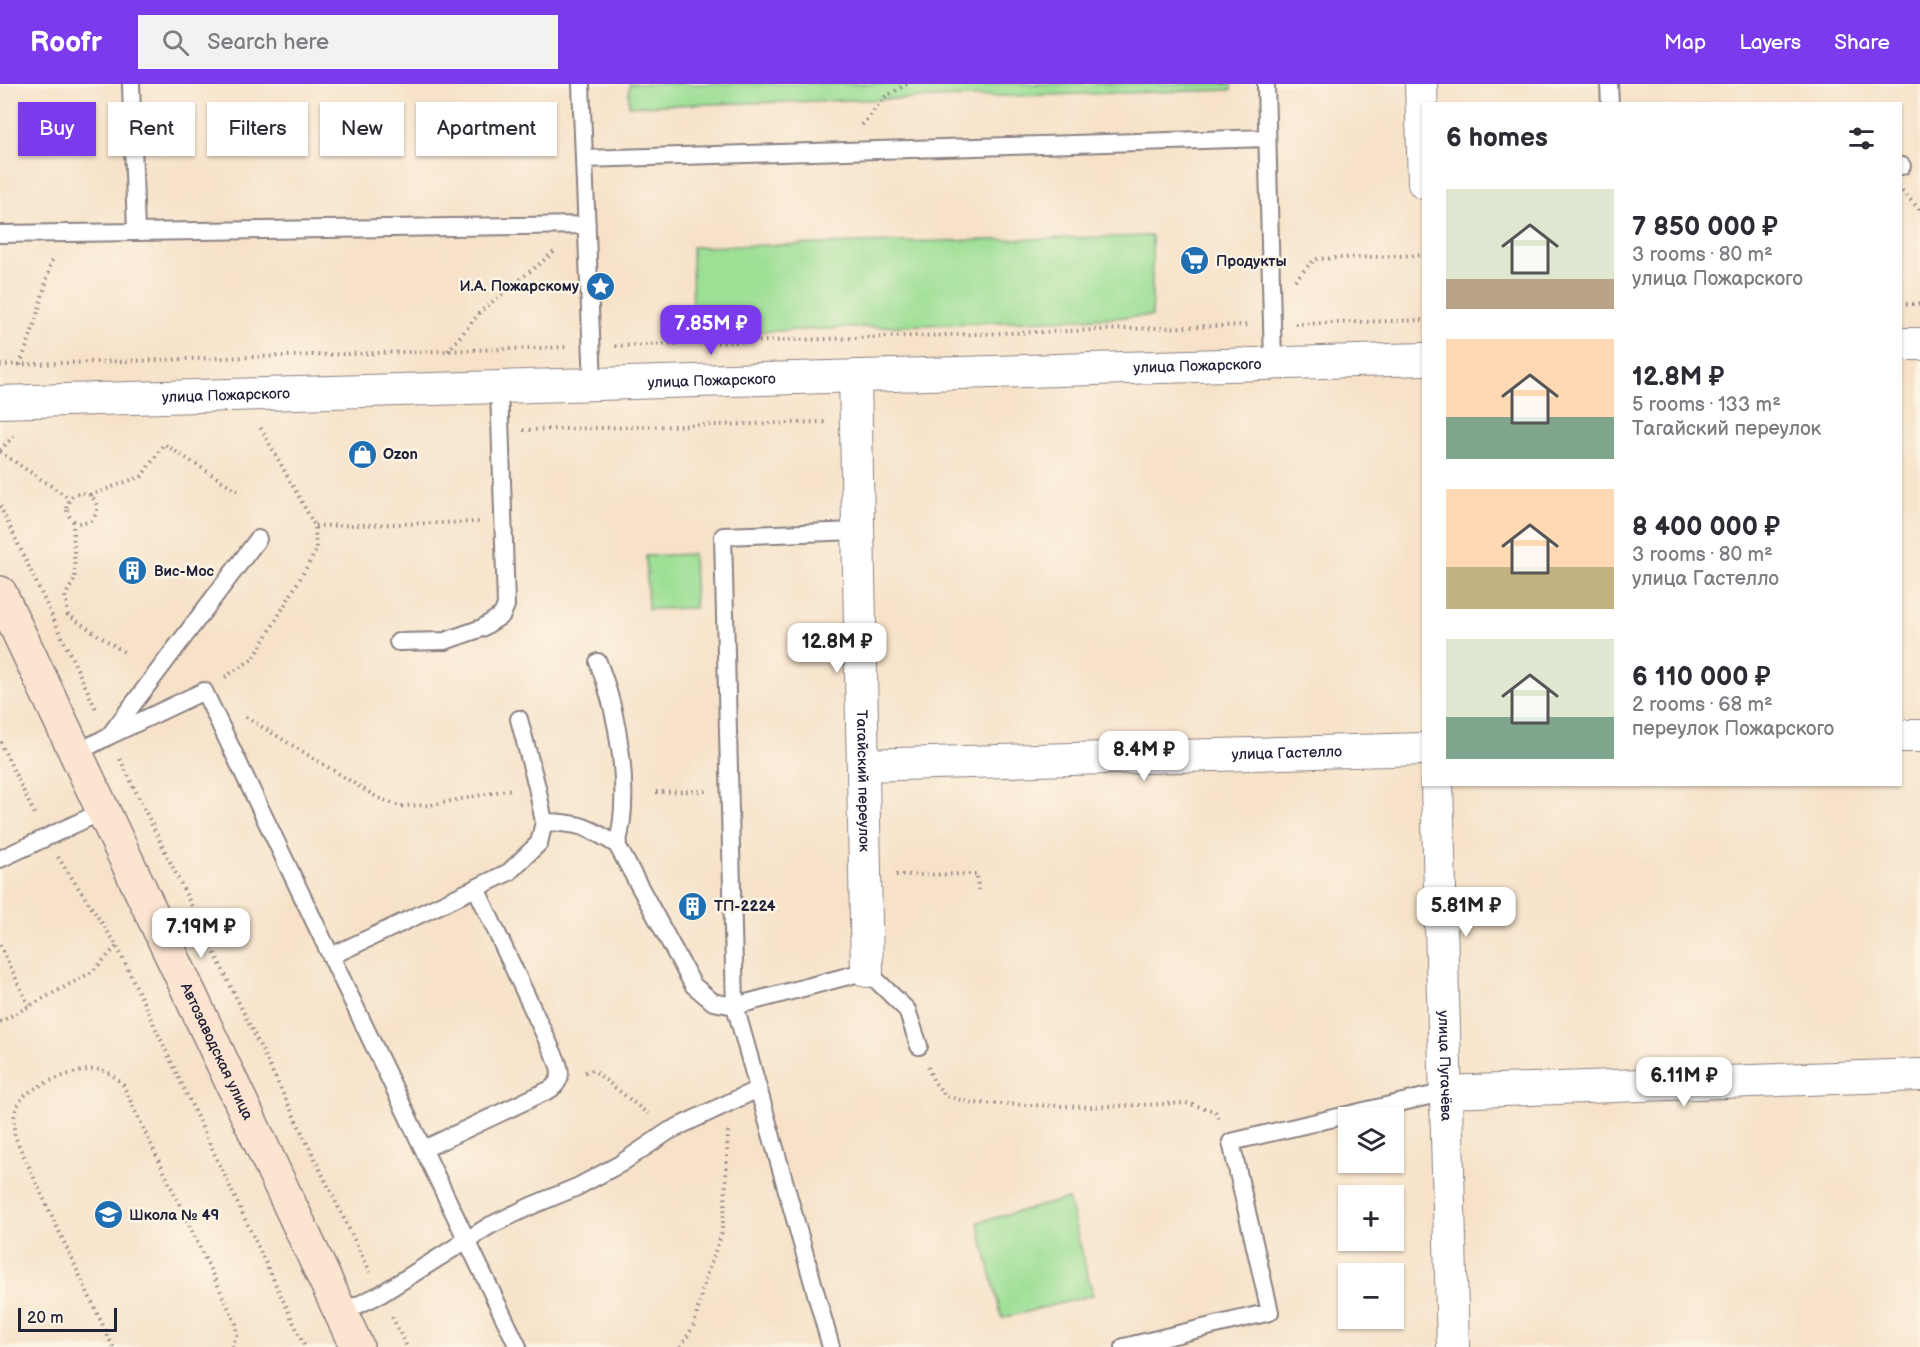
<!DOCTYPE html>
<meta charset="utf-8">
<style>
body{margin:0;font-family:"Balsamiq Sans",sans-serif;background:#f2f2f3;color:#2b2b33;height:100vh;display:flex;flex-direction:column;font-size:22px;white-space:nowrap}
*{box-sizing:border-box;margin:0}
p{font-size:20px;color:#7c7c81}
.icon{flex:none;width:33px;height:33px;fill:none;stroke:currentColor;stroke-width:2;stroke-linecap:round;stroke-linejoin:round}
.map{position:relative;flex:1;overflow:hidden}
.drawer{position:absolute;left:1422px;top:18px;width:480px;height:684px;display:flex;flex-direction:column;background:#fff;border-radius:0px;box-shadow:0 2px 4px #0004}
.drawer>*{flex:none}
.guide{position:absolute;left:18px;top:18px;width:570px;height:54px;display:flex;gap:12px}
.tools{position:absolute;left:1338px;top:1023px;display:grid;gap:12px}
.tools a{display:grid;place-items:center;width:66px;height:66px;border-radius:0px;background:#fff;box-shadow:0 2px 4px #0004;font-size:30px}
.scale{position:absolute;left:18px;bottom:15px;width:99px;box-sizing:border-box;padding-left:6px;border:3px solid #22223b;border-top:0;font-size:16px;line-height:21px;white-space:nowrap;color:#22223b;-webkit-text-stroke:4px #fcf5e5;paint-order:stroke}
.price{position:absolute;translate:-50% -51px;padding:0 14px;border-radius:12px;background:#fff;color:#222;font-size:20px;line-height:39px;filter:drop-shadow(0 2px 3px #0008)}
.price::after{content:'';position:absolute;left:50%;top:36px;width:18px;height:14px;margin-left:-9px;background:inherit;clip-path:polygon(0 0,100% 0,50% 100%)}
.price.on{background:#7c3aed;color:#fff}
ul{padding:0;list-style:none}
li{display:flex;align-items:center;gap:18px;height:150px;padding:0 24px}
li span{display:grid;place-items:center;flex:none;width:168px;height:120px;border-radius:0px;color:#555}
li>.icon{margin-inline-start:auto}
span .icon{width:72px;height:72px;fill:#fffc;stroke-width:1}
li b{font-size:26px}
h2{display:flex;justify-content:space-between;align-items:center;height:72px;padding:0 24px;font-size:26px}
.pill{padding:0 21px;border-radius:0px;background:#fff;box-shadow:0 2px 4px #0004;font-size:21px;line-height:54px}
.pill.on{background:#7c3aed;color:#fff}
header{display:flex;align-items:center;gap:36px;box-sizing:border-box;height:84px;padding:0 30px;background:#7c3aed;color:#fff}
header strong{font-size:28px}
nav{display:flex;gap:33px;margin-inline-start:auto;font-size:21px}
.search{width:420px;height:54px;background:#f2f2f3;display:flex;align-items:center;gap:15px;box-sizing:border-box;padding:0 21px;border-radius:0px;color:#7c7c81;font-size:22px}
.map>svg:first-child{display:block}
.green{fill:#9ddf95;stroke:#608068;stroke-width:1.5}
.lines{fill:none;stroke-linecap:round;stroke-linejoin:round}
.lane-casing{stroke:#8c8282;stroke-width:20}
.street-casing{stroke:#8c8282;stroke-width:34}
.secondary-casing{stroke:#8c8282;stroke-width:36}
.path{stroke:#8c8282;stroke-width:4;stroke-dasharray:1.5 4.5;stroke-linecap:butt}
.lane{stroke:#fff;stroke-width:16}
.street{stroke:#fff;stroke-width:32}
.secondary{stroke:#fce5d0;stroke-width:33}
.labels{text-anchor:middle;stroke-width:5;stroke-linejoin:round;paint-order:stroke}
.poi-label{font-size:15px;font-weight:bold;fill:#22223b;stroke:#fcf5e5;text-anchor:start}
.street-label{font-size:15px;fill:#22223b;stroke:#fcf5e5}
</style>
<header>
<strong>Roofr</strong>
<div class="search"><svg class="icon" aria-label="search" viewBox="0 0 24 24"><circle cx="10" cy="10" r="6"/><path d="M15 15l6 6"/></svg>Search here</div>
<nav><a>Map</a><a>Layers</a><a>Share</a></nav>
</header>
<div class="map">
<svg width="1920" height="1263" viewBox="0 0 1920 1263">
<rect width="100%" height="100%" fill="#fcf5e5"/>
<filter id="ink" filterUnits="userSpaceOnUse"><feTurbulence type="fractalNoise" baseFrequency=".0167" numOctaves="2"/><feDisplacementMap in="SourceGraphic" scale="12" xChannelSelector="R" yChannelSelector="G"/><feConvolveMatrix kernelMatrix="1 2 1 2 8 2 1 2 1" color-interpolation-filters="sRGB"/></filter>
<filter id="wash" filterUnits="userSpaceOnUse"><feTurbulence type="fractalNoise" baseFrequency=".008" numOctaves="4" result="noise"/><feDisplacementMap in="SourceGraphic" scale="24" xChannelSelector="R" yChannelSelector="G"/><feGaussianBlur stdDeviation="1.35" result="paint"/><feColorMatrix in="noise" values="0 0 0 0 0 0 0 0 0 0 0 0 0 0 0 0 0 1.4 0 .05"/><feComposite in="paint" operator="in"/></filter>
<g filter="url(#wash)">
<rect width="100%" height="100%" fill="#f7e2c9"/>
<!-- green -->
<path class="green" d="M629,0h602v6l-602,16z
M1152,152v80l-459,18 -1,-87z
M693,470l2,54 -47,1 -2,-53z
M1068,1115l25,96 -91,23 -24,-96z"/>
</g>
<g filter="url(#ink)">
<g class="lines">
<defs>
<path id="lane" d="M581,0l12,300
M1266,0l7,279
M1609,0l1,20
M584,75l683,-21
M1900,82h2
M136,148l451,-7
M0,150l136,-2 -5,-148
M858,447l-135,5 12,470 132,-35 40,39 12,36
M398,558l47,-1 37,-13 20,-13 4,-10 -7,-218
M598,578c20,50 34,131 19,183l76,140 20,17 22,4 96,341
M109,652l95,-45 314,656
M76,669l33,-17 149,-197
M544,738c36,1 43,4 73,23
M0,775l103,-48
M476,804l33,-16 30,-29 5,-21 -7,-35 -18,-68
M331,872l145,-68 81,173c5,12 4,20 -6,28l-127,60
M341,1229l40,-19 108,-68 42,-20 46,-19 43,-23 49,-33 89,-42
M1124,1263l146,-35 -39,-170 215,-50"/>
<g id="street">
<path d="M1421,0l3,99"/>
<path d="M1900,260h20"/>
<path id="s1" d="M855,292l12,595"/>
<path id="s2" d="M0,318l1424,-43"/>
<path d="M1900,652h20"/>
<path id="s3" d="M863,681l561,-16"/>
<path id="s4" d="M1437,700l16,563"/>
<path d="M1446,1008l474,-17"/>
</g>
<g id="secondary">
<path id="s5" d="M0,509l357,754"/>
</g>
</defs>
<!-- lane casing -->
<use href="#lane" class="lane-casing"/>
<!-- street casing -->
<use href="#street" class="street-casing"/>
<!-- secondary casing -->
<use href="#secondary" class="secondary-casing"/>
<!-- path -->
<path class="path" d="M862,41l23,-28 22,-13
M1902,107l18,19
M1295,196l20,-21 109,-4
M1900,220h20
M1295,240l129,-4
M615,262l634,-21
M448,267l33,-40 73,-59
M0,281l568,-18
M20,281l15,-42 18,-67
M523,346l302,-8
M0,366l16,-16
M0,368l69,46
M67 424a15 15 0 1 1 30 0a15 15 0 1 1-30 0Z
M90,411l52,-19 22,-32 77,49
M0,422l97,205
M73,437l2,58 -10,17 3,19 56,37
M315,442l164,-4
M225,593l29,-19 62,-107 -1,-25 -56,-101
M246,633l132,81 22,8 31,-1 81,-16
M0,658l36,75
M120,675l250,513
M656,708l50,-1
M58,773l59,89 188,401
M896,791l81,-1 1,16
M0,861l29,61
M0,938l92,-50 25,-26
M928,983l6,15 12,14 26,7 118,4 96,-4 29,8 5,9
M585,988l8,-2 55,44
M392,1233l15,30
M113,1263l-98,-210c-2,-12 -2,-25 5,-36 9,-15 62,-35 80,-31 10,2 16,8 23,15l113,239 1,11 -5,12
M681,1263l13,-22 12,-49 15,-40 4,-31 3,-74"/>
<!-- lane -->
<use href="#lane" class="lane"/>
<!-- street -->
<use href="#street" class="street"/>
<!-- secondary -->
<use href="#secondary" class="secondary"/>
</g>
</g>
<!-- icons -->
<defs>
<symbol id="supermarket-disc" viewBox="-11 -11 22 22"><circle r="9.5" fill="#1f6fb2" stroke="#fcf5e5"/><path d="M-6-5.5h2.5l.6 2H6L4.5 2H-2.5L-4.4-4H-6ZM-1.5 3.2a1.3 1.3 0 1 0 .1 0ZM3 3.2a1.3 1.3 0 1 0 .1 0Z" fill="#fff"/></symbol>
<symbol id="sight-disc" viewBox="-11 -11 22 22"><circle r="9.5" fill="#1f6fb2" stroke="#fcf5e5"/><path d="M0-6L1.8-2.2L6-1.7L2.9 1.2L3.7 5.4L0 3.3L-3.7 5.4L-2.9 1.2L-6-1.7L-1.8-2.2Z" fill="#fff"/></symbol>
<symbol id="shop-disc" viewBox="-11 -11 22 22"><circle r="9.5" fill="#1f6fb2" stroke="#fcf5e5"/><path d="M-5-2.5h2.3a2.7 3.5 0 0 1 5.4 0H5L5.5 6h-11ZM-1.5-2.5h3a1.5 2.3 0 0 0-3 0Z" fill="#fff"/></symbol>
<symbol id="building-disc" viewBox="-11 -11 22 22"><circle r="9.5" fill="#1f6fb2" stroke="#fcf5e5"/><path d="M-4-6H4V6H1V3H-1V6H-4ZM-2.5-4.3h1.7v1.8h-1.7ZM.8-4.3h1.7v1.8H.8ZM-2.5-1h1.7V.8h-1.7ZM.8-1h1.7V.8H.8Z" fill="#fff"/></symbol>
<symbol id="school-disc" viewBox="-11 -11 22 22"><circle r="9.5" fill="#1f6fb2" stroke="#fcf5e5"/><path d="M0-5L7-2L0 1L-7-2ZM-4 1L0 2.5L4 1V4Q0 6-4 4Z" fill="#fff"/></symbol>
</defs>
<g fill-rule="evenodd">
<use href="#supermarket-disc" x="1178" y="160" width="33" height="33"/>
<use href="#sight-disc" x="584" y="186" width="33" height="33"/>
<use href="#shop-disc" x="346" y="354" width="33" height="33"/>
<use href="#building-disc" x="116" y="470" width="33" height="33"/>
<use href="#building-disc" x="676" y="806" width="33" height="33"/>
<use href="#school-disc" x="92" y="1114" width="33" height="33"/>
</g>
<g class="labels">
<!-- poi labels -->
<g class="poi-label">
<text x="1216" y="182">Продукты</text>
<text x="579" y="207" text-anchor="end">И.А. Пожарскому</text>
<text x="383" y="375">Ozon</text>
<text x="154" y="492">Вис-Мос</text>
<text x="714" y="827">ТП-2224</text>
<text x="129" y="1136">Школа № 49</text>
</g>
<!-- street labels -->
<g class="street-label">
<text dy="5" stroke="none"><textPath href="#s2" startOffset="1198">улица Пожарского</textPath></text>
<text dy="5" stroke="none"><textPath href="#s2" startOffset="712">улица Пожарского</textPath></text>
<text dy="5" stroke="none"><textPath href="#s2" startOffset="226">улица Пожарского</textPath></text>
<text dy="5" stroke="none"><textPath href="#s3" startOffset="424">улица Гастелло</textPath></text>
<text dy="5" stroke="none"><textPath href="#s1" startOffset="405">Тагайский переулок</textPath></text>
<text dy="5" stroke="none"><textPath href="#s5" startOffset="507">Автозаводская улица</textPath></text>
<text dy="5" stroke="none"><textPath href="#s4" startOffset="282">улица Пугачёва</textPath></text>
</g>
</g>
</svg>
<div class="tools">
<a><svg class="icon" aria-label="layers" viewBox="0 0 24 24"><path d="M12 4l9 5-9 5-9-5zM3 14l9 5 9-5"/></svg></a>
<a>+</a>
<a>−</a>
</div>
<div class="scale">20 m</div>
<b class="price on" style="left:711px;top:272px">7.85M ₽</b>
<b class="price" style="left:837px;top:590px">12.8M ₽</b>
<b class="price" style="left:1144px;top:698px">8.4M ₽</b>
<b class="price" style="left:1466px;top:854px">5.81M ₽</b>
<b class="price" style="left:201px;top:875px">7.19M ₽</b>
<b class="price" style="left:1684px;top:1024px">6.11M ₽</b>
<div class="guide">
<a class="pill on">Buy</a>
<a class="pill">Rent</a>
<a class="pill">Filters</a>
<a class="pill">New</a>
<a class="pill">Apartment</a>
</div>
<section class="drawer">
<h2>6 homes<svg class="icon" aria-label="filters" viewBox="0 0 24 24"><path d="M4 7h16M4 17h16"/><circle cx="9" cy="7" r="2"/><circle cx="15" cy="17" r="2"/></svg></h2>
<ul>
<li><span style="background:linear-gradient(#dfe7d0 75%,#b9a48a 0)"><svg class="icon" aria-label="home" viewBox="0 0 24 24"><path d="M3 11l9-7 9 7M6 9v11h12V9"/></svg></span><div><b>7 850 000 ₽</b><p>3 rooms · 80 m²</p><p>улица Пожарского</p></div></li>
<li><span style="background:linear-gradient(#ffd9b3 65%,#7fa58c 0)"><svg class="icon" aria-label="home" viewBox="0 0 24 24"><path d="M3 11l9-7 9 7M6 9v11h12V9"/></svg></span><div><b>12.8M ₽</b><p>5 rooms · 133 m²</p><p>Тагайский переулок</p></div></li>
<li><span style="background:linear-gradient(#ffd9b3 65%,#c2b280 0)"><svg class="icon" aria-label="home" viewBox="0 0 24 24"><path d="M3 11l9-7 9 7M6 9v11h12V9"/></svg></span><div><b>8 400 000 ₽</b><p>3 rooms · 80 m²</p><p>улица Гастелло</p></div></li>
<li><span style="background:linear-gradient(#dfe7d0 65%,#7fa58c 0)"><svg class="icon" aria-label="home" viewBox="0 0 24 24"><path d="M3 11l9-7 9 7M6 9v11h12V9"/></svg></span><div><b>6 110 000 ₽</b><p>2 rooms · 68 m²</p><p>переулок Пожарского</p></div></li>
</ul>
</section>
</div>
